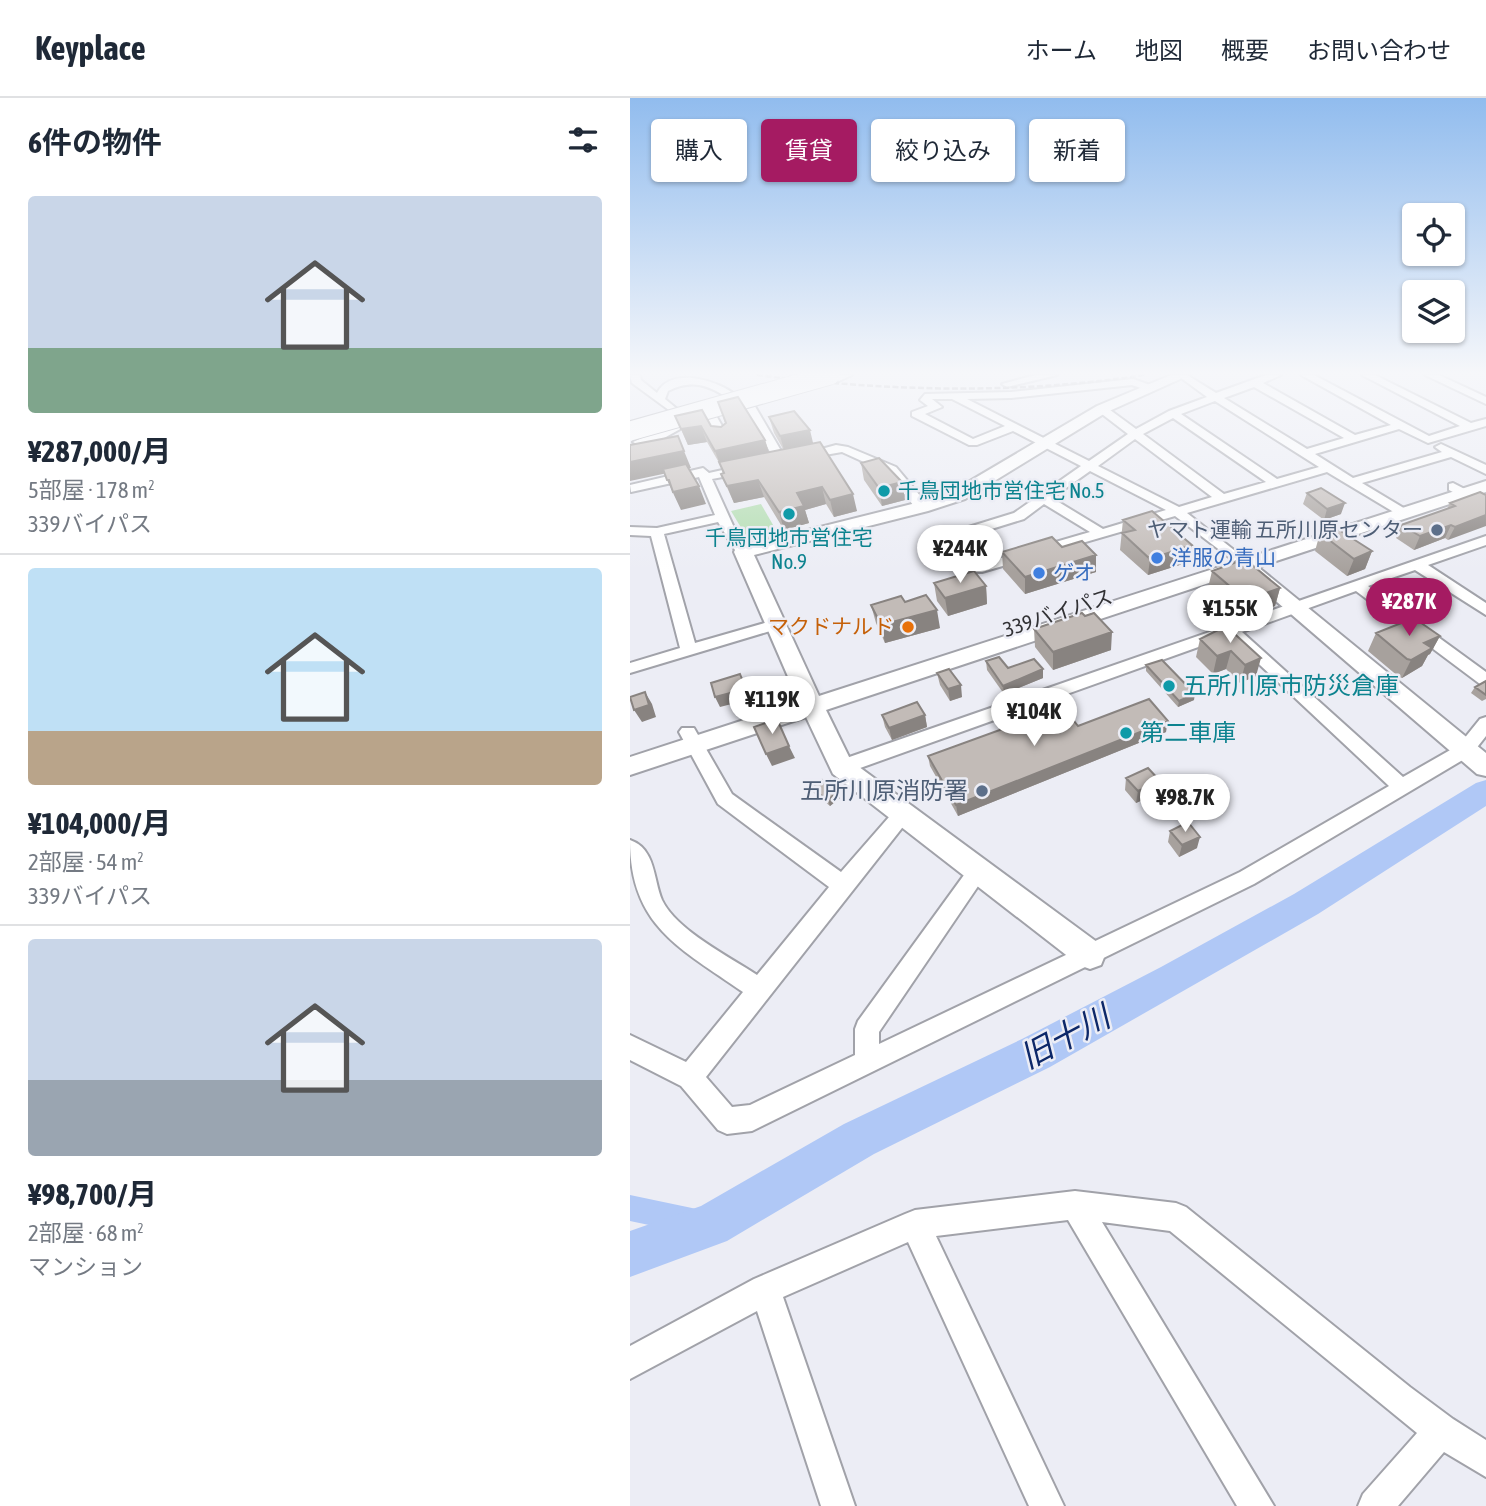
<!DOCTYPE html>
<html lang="ja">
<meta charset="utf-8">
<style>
body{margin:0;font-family:"Asap Condensed","Noto Sans JP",sans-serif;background:#f2f2f3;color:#1f2937;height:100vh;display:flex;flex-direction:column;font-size:26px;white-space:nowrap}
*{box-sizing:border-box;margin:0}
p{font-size:23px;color:#747a83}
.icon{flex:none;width:38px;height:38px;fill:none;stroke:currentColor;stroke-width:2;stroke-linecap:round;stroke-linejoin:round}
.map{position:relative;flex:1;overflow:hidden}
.details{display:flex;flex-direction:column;background:#fff;width:630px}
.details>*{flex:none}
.guide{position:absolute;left:21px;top:21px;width:665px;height:63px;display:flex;gap:14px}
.controls{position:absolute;left:772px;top:105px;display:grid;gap:14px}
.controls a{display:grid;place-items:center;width:63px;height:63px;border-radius:7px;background:#fff;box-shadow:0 2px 5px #0004;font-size:35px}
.price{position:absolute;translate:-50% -60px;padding:0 16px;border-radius:24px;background:#fff;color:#222;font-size:23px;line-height:46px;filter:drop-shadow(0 2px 4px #0008)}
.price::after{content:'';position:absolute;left:50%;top:42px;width:21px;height:16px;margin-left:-10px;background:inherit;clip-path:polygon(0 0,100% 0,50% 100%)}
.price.on{background:#a51b62;color:#fff}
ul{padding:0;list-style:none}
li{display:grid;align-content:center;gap:14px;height:371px;padding:0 28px}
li+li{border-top:2px solid #e0e1e3}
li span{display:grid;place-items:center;height:217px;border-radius:7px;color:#555}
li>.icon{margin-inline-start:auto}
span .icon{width:126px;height:126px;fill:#fffc;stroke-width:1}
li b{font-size:30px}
h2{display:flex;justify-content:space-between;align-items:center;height:84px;padding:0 28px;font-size:30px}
.pill{padding:0 24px;border-radius:7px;background:#fff;box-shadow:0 2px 5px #0004;font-size:24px;line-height:63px}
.pill.on{background:#a51b62;color:#fff}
header{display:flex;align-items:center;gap:42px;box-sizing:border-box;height:98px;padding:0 35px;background:#fff;border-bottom:2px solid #e0e1e3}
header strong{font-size:33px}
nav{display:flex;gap:38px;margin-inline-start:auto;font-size:24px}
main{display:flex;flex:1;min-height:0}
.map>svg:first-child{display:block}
.green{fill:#b2ddb0}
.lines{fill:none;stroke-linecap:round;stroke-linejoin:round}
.canal{fill:#b0c8f6;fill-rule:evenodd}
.river{fill:#b0c8f6;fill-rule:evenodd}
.street-casing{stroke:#a1a2a9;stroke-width:4}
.secondary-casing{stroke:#a1a2a9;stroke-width:4}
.street{fill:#fff;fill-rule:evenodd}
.secondary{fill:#fff;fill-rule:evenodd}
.rail{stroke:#828287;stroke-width:2.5;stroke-dasharray:6 2.5;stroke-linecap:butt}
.highway-bridge-casing{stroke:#a1a2a9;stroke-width:21;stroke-linecap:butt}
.highway-bridge{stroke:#fff;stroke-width:19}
.wall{fill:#a7a19d}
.shaded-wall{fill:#888380}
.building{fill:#c2bbb7;stroke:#888380;stroke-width:2}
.culture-dot{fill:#0f9aa8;stroke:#ecedf5;stroke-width:2.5}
.service-dot{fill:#5c6f8a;stroke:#ecedf5;stroke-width:2.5}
.shop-dot{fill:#3f7fe0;stroke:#ecedf5;stroke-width:2.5}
.food-dot{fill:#e8710a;stroke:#ecedf5;stroke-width:2.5}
.labels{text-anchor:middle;stroke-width:5;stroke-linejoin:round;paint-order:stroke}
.far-culture-label{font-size:21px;fill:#0d838f;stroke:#ecedf5;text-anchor:start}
.far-service-label{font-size:21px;fill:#4e5e75;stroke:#ecedf5;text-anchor:end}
.far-shop-label{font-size:21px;fill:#366cbe;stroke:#ecedf5;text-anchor:start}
.far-street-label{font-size:21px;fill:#323235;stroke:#ecedf5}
.far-food-label{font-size:21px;fill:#c56008;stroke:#ecedf5;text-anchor:end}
.culture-label{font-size:24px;fill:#0d838f;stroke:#ecedf5;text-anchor:start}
.service-label{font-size:24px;fill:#4e5e75;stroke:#ecedf5;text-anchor:end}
.near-water-label{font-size:32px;font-style:italic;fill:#0d2869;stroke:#ecedf5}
</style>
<header>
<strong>Keyplace</strong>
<nav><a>ホーム</a><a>地図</a><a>概要</a><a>お問い合わせ</a></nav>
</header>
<main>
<section class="details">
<h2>6件の物件<svg class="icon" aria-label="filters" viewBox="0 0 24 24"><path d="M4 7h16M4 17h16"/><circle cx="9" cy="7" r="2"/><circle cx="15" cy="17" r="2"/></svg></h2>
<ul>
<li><span style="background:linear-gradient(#c9d6e8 70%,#7fa58c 0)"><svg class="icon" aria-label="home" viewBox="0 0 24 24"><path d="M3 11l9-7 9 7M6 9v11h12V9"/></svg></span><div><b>¥287,000/月</b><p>5部屋 · 178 m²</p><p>339バイパス</p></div></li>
<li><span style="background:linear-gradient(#bfe0f5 75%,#b9a48a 0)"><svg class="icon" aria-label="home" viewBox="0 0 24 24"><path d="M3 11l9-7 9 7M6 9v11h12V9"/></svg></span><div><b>¥104,000/月</b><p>2部屋 · 54 m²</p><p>339バイパス</p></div></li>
<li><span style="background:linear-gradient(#c9d6e8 65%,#9aa5b1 0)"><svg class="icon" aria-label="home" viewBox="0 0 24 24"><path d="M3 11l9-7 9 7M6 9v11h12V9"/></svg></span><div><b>¥98,700/月</b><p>2部屋 · 68 m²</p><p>マンション</p></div></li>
</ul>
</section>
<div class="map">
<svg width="856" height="1408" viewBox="0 0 856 1408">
<rect width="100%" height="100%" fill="#ecedf5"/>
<!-- green -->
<path class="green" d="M131,406l19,33 -29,7 -20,-33z"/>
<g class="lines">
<!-- canal -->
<path class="canal" d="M0,1097l81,17 9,4 4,9 -4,9 -9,4 -81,-17z"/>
<!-- river -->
<path class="river" d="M856,682v26l-168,108 -268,153 -176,87 -147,87 -97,36v-46l71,-25 143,-82 178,-85 139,-72 133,-73 182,-111z"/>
<defs>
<path id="street" d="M0,277h10l1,5 16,13c14,-28 64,-12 81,4l-9,2c-20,-14 -37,-20 -61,-8l-3,8 17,14 -5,3 -45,-33z
M198,277h24l-13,6z
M405,277h22l-50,12 -5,-3z
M547,277h10l29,18 50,-18h15l-18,8 92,52 36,-10 -90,-50h13l115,61 31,-10 -98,-51h13l96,48 15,-4v7l-58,17 -29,-14 -84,25 38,24 89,-26 -7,-5 6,-3 45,21v9l-35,-17 -89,26 45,27v6l-5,1 -75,-45 -140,41 52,41 2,3 -7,4 -59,-45 -193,56h-10l-28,-35 2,-3 68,-21 67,-47 -68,-35 -36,14h-8l-57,-29v-4l16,-6 -8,-6 5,-6 86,-2 122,-13 20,7 1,2 -5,3 -17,-6 -121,13 -44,1 122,62 39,-27 -30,-23v-4h8l30,22 33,-18 38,-14zM624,289l90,51 -37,11 -83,-51zM302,301h20l53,27 -32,13 -48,-25 17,-7zM585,303l104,66 -42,12 -96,-65zM543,320l93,64 -42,12 -81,-60zM505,341l77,58 -33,10 -81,-41zM460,373l76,39 -63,19 -51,-31zM414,406l46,28 -110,32 -21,-25 65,-20z
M795,277h14l47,22v7z
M114,303l9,2 34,58 -2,2 -10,-2 -32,-58z
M76,314h8l15,26 -2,2h-8l-14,-26z
M61,318l9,2 -36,20 -25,7 -6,-3z
M206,347l12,2 48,20 31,37v6h-10l-29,-37 -46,-21 -40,7 -6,-3z
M115,367l6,4 -2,3 -37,7 24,53 14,20 -2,3h-10l-20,-33 -54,12 31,109 80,-23 8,5 -3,3 -150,45v-10l50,-15 -29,-112 -21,-1v-8l27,1 58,-13 -16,-38 -68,15 -1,-7 73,-17 6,5z
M823,385l33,17v9l-37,-19v-6z
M856,438v9l-58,20 58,38v12l-71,-45 -47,16 118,86v14l-6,-2 -124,-93 -114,41 161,145 56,-32 21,-26 6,-2v19l-15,19 -217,129 -502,247 -25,3 -9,-4 -37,-44 -51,-26v-25l56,27 57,-70c-63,-44 -113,-66 -113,-152 26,9 23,39 32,60 14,30 68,57 95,75l72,-88 -111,-83 -39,-72 3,-4h12l38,66 109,78 55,-63 7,-3 7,3 3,5 -207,263 26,30 18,-2 105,-50v-26l3,-8 114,-157 7,-3 7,3 3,6 -110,162v12l361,-172 149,-86 -160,-150 -380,136h-14l-2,-5 2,-5z
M445,1093l101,12 10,4 224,180 43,32 33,21v37l-42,-25 -46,54h-40l5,-12 54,-61 -247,-202 -68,-9 172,284h-37l-169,-286 -132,16 128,270h-35l-121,-264 -125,55 72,209h-34l-64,-195 -127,68v-33l124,-67 151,-65 10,-4z"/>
<path id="secondary" d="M541,277h18l-82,37 -142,87 -37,12 -174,44 65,141 667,-215v11l-228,75 228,186v23l-9,-2 -235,-202 -416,138 25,51 250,184 4,10 -4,10 -11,4 -11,-4 -246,-191 -27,-57 -176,58v-18l169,-55 -65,-150 2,-4 180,-45 37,-12 144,-85z"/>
</defs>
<!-- street casing -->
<use href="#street" class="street-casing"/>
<!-- secondary casing -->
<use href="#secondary" class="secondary-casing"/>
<!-- street -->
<use href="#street" class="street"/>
<!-- secondary -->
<use href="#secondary" class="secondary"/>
<!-- rail -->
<path class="rail" d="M127,277c130,16 257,20 387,0"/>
<defs>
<path id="highway-bridge" d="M0,333l200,-56"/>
</defs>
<!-- highway-bridge casing -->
<use href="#highway-bridge" class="highway-bridge-casing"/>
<!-- highway-bridge -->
<use href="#highway-bridge" class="highway-bridge"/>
</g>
<!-- wall -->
<path class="wall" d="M88,304l47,38 4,12 14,-3 -9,-16 -5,-16 44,26 44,68 -23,6 -8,-13 -21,6 4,13 -25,7 -20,-33 -30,6 -13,-29 2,-1 -2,-7 -14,-24 -19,3 -13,-29 36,10 10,1 4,-4z
M231,365l41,19 3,18 -23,6 -18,-26z
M677,395l34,21 -17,6 -21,-16z
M856,397l-38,45 -3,-2 -31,12 -18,-12 5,-13 46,-16 3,-6z
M493,422l66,42 -41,13 -28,-25z
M690,435l52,18 -7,18 -18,7 -32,-25z
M432,449l34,25 -71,22 -22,-25 -1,-17z
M582,473l68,17 -5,18 -34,12 -33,-30z
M304,485l52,3 1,18 -39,12 -11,-15z
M275,504l35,26 -55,15 -9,-20 -5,-18z
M596,528l30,50 -16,7 -14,-14 -13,5 -17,-17 4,-18z
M404,531l77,21 -58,20 -18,-23z
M746,535l64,3 -10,18 -2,1 -6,11 -20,12 -3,-1 -31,-26z
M356,563l22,7 35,1v9l-39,16 -17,-24z
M516,567l48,35 -16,7 -32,-36z
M307,575l25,24 -12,4 -10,-16z
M856,583v18l-4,2 -11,-8 4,-6z
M252,617h43l2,12 -35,13 -7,-13z
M448,628l88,6 -208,84 -28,-50 -2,-10z
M496,680l34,3 -2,12 -22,10 -11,-13z
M181,690l26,4 3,6 -10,8 -16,-13z
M540,733l27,17 -18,9 -11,-15z"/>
<!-- shaded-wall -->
<path class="shaded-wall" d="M71,328l6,16 -19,3 -7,-16z
M180,332l4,17 -29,6 -5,-17z
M135,342l5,16 -49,11 -6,-16z
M54,353l7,17 -61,13v-19z
M37,382h2l30,6 7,18 -25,6z
M128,382l6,17 -30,6 -7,-17z
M272,384l3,18 -23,6 -3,-18z
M192,389l4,17 -21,6 4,13 -25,7 -5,-18 18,-19z
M223,396l4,17 -23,6 -4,-17z
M715,405l-4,11 -17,6 3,-11z
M856,417v11l-38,14 7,-13z
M821,427l-6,13 -31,12 6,-14z
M562,447l-3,17 -41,13 2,-16z
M742,453l-7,18 -18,7 7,-17z
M466,457v17l-71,22v-17z
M356,488l1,18 -39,12 -3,-18z
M650,490l-5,18 -34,12 5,-18z
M307,512l3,18 -55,15 -4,-18z
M482,534l-1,18 -58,20v-18z
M810,538l-10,18 -2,1 -6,11 -20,12 9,-18 13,-17z
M601,553l-5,18 -13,5 4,-18z
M631,560l-5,18 -16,7 5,-18z
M413,571v9l-39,16 -1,-8z
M110,576l11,25 -31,8 -5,-10z
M331,587l1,12 -12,4 -2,-12z
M15,594l7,12 4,13 -14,5 -8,-12z
M565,596l-1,6 -16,7 1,-6z
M295,617l2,12 -35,13 -3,-12z
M538,623l-2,11 -208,84 -2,-11z
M159,648l6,12 -23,8 -6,-12z
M530,683l-2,12 -22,10 2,-12z
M207,694l3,6 -10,8 -2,-6z
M570,739l-3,11 -18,9 3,-12z"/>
<!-- building -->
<path class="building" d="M108,299l27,43 -50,11 -14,-25 -20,3 -6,-13 27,-6 9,16 10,1 5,-4 -8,-21z
M164,313l16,19 -30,6 -11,-19z
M48,338l6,15 -54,11v-17z
M190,344l33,52 -23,6 -8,-13 -25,6 7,13 -25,6 -21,-32 -31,6 -6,-12 3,-1 -5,-11z
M249,360l23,24 -23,6 -18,-25z
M56,366l13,22 -26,6 -4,-12h-2l-4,-11z
M691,390l24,15 -18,6 -20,-16z
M850,394l6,3v20l-31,12 -4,-2 -31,11 -19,-11 54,-19 -5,-3z
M522,413l40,34 -42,14 -28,-26 13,-3 -12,-10z
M706,430l36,23 -18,8 -34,-26z
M422,439l10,10 20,-6 14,14 -71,22 -23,-25z
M615,461l35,29 -34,12 -34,-29z
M344,473l12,15 -41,12 -11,-15z
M296,497l11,15 -56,15 -10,-20 30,-9 4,6z
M452,515l3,3 9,-3 18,19 -59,20 -19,-23z
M784,520l26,18 -16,7 8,5 -21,12 -4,-1 -31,-26z
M596,528l35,32 -16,7 -14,-14 -14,5 -17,-17z
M369,559l9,11 26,-9 9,10 -40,17 -17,-25z
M532,562l33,34 -16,7 -33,-36z
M319,571l12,16 -13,4 -11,-16z
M110,576l6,15 -31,8 -4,-14z
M856,583v14l-11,-8z
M15,594l4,13 -15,5 -4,-13z
M519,601l19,22 -212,84 -28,-49 135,-49 15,19z
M287,604l8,13 -36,13 -7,-13z
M147,621l12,27 -23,8 -12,-27z
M518,670l12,13 -22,10 -12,-13z
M192,682l15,12 -9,8 -17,-12z
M558,724l12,15 -18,8 -12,-14z"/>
<!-- sky -->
<linearGradient id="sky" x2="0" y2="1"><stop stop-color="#91bcee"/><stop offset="0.58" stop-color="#f6f7fa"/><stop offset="1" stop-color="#f6f7fa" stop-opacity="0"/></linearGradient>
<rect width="856" height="474" fill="url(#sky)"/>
<!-- markers -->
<g class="culture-dot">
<circle cx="254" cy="393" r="7"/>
<circle cx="159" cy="416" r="7"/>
<circle cx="539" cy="588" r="7"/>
<circle cx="496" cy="635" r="7"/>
</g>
<g class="service-dot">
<circle cx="807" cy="432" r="7"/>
<circle cx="352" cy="693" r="7"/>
</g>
<g class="shop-dot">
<circle cx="527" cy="460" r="7"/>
<circle cx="409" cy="475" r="7"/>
</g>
<circle class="food-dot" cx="278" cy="529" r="7"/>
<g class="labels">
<!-- far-culture labels -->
<g class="far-culture-label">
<text x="268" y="400">千鳥団地市営住宅 No.5</text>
<text x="159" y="447" text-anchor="middle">千鳥団地市営住宅<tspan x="159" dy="24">No.9</tspan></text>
</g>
<!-- far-service labels -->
<g class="far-service-label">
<text x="793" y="439">ヤマト運輸 五所川原センター</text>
</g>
<!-- far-shop labels -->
<g class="far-shop-label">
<text x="541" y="467">洋服の青山</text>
<text x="423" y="482">ゲオ</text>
</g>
<!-- far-street labels -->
<g class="far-street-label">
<text transform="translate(428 515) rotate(-18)" y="7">339バイパス</text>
</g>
<!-- far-food labels -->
<g class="far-food-label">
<text x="264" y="536">マクドナルド</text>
</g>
<!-- culture labels -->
<g class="culture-label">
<text x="553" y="596">五所川原市防災倉庫</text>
<text x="510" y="643">第二車庫</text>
</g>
<!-- service labels -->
<g class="service-label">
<text x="338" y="701">五所川原消防署</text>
</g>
<!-- near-water labels -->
<g class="near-water-label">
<text transform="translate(435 939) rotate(-28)" y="11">旧十川</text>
</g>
</g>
</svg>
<div class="controls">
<a><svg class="icon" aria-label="locate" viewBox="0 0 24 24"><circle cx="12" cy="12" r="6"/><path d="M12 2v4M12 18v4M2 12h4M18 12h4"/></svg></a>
<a><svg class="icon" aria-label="layers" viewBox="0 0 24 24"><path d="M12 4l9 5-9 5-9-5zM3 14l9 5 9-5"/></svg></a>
</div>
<b class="price" style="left:330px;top:487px">¥244K</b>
<b class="price on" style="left:779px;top:540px">¥287K</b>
<b class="price" style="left:600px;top:547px">¥155K</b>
<b class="price" style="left:142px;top:638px">¥119K</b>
<b class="price" style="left:404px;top:650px">¥104K</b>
<b class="price" style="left:555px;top:736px">¥98.7K</b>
<div class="guide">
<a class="pill">購入</a>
<a class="pill on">賃貸</a>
<a class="pill">絞り込み</a>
<a class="pill">新着</a>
</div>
</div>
</main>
